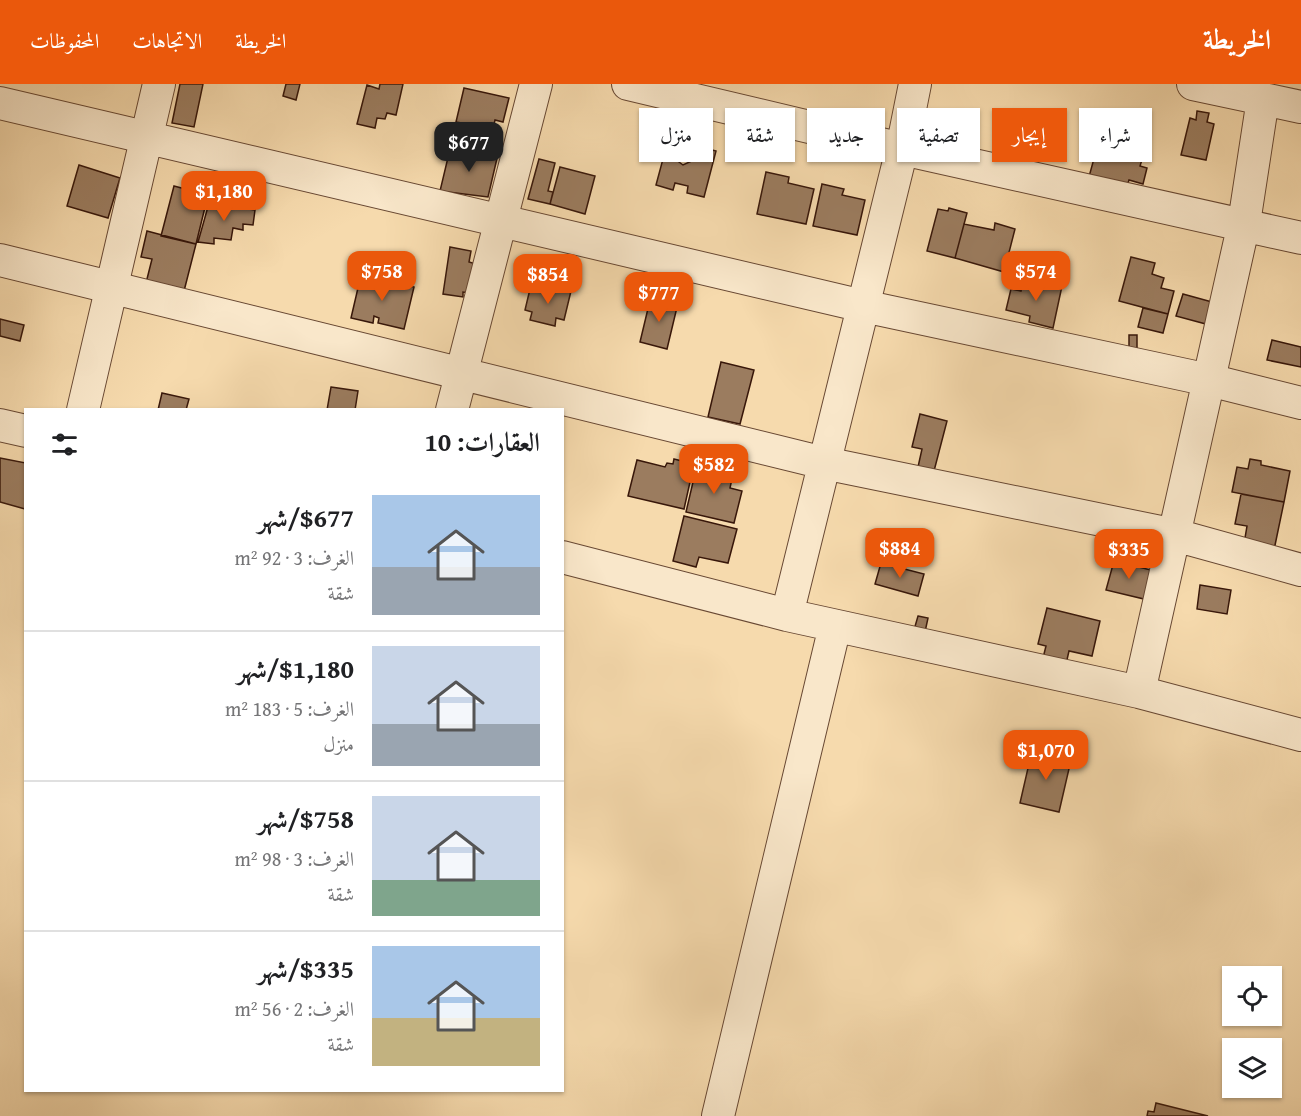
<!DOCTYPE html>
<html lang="ar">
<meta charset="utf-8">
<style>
body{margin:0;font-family:"Gentium Book Plus",Amiri,serif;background:#f2f2f2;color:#202124;direction:rtl;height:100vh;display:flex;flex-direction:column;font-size:22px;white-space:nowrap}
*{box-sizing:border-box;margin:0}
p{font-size:20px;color:#757577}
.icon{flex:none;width:33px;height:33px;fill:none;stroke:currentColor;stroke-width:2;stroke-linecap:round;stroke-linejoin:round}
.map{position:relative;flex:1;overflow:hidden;direction:ltr}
.panel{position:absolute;left:24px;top:324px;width:540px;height:684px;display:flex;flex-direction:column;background:#fff;border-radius:0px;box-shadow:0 2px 4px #0004;direction:rtl}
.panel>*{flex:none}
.guide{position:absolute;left:582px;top:24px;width:570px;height:54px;direction:rtl;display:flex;gap:12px}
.tools{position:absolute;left:1222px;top:882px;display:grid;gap:12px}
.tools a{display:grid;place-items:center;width:60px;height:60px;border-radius:0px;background:#fff;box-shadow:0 2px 4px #0004;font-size:30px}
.price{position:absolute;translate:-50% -51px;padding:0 14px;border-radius:12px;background:#ea580c;color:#fff;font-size:20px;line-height:39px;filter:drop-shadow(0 2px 3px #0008)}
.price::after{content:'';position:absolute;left:50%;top:36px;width:18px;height:14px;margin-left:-9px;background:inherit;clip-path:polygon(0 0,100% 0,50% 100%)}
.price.current{background:#222;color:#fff}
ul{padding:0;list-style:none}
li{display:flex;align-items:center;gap:18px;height:150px;padding:0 24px}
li+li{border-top:2px solid #e0e0e0}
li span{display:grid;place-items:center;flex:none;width:168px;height:120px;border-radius:0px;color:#555}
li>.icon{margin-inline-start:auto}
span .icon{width:72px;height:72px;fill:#fffc;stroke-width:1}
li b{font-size:26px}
h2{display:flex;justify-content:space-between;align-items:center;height:72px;padding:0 24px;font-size:26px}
.chip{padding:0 21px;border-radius:0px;background:#fff;box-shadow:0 2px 4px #0004;font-size:21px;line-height:54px}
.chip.current{background:#ea580c;color:#fff}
header{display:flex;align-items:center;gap:36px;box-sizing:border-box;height:84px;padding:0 30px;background:#ea580c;color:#fff}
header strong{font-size:28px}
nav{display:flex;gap:33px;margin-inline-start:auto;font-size:21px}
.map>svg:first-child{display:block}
.building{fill:#9b7c5f;stroke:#38170a;stroke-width:1.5}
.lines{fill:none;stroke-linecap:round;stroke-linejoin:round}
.minor-casing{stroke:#684833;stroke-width:34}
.minor{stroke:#f9e7ca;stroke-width:32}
</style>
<header>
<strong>الخريطة</strong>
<nav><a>الخريطة</a><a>الاتجاهات</a><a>المحفوظات</a></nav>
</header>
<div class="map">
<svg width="1301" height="1032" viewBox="0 0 1301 1032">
<rect width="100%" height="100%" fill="#f6daad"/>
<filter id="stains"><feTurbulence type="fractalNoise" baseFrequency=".00333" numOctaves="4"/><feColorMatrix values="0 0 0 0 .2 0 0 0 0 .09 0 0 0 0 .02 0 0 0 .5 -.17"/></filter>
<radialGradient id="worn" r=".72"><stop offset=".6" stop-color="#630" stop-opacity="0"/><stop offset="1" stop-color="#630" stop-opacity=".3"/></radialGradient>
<!-- building -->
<path class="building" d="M180,0h23l-9,43 -22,-4z
M286,0h14l-4,16 -13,-4z
M380,0h23l-7,31 -9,-2 -2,6 -8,-1 -2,10 -18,-4 10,-39 12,4z
M464,4l45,10 -6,24 -8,-2 -2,9 -37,-7z
M1197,27l12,2 -2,9 7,2 -8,36 -25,-5 9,-37 6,2z
M667,60l7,1 -3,11 12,9 11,-5 3,-14 19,5 -12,46 -17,-4 1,-7 -13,-3 -2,7 -17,-5z
M1098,60l23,6 2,-6 22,6 -5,16 7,2 -4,16 -14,-4 -2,6 -40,-2z
M470,64l28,6 -10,43 -48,-6 10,-42 17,6z
M539,75l16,4 -7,28 5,1 -3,12 -22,-5z
M79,81l41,13 -12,40 -41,-12z
M560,83l35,9 -10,38 -35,-10z
M766,88l23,5 -1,6 26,6 -8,35 -49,-10z
M822,100l22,5 -2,6 23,5 -8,35 -44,-9z
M174,102l34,9 -12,49 -35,-8z
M209,119l46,7 -2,15 -10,-1v6l-10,-2 -2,12 -17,-2v6l-16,-2z
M949,124l18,5 -12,45 -28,-7 11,-42 10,2z
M995,139l20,6 -11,43 -49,-14 9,-34 30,6z
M147,147l49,13 -12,47 -38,-8 6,-24 -11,-2z
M450,163l21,4 -2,11 7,2 -5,29 -8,-1v5l-20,-3z
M1131,173l24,6 -3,11 12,4 -3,10 13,3 -6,23 -49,-13z
M361,191l53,12 -10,42 -26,-6 1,-5 -5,-2 -1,7 -22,-5z
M1024,194l38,8 -9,42 -24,-6 1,-6 -24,-6 5,-21 10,2z
M552,203l19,4 -7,29 -8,-2 -1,8 -25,-6 2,-8 -7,-2 5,-21 20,5z
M1183,210l40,11 -6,22 -41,-11z
M651,212l27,7 -11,46 -27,-7z
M1143,224l25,6 -5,19 -25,-6z
M0,235l24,6 -4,16 -20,-5z
M1129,251h8v15h-8z
M1272,256l29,7v20l-34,-7z
M721,278l33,8 -14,54 -32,-7z
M331,303l27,4 -3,19h-28z
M162,309l27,6 -3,11h-28z
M920,330l27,7 -13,50 -16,-4 4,-18 -10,-2z
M0,374l26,5 -1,46 -25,-7z
M674,375l20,5 -10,45 -56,-13 9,-36 28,7 2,-4 6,1z
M1250,375l11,2v4l29,6 -6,31 -52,-10 5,-25 11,2z
M697,381l36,9 -3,14 12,3 -8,32 -48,-11z
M1241,410l43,8 -10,48 -30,-6 3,-18 -12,-2z
M684,432l53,13 -9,34 -29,-6 -3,10 -23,-6z
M1114,477l37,9 -7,29 -38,-9z
M881,479l43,11 -6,22 -43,-12z
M1200,501l31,5 -4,24 -30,-5z
M1047,524l53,13 -8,35 -23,-5 -3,13 -23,-6 3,-12 -8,-2z
M918,532l10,2 -3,14 -11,-2z
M1051,663l12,2 -2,8 10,3 -12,52 -39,-9 11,-48 17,4z
M1156,1019l52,13h-61l1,-5 6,1z"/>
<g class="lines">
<defs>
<path id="minor" d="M628,0l274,65 399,89
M1193,0l108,23
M0,19l863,203 346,74 92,23
M0,176l824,203 351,72 126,35
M83,326l76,-326
M452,326l84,-326
M0,341l26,6
M562,473l225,58 352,77 162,43
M787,531l115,-466 13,-65
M1139,608l105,-469 19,-124
M718,1032l117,-490"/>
</defs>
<!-- minor casing -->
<use href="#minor" class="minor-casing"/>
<!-- minor -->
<use href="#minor" class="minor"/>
</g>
<rect width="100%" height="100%" filter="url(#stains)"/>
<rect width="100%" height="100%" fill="url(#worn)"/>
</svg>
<div class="tools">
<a><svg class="icon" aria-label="locate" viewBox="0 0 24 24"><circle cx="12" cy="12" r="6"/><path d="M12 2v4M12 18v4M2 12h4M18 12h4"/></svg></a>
<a><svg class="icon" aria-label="layers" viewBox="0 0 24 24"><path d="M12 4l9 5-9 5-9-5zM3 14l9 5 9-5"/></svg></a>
</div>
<b class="price current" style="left:469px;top:89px">$677</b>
<b class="price" style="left:224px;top:138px">$1,180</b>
<b class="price" style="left:382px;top:218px">$758</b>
<b class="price" style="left:1036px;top:218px">$574</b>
<b class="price" style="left:548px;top:221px">$854</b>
<b class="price" style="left:659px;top:239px">$777</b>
<b class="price" style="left:714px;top:411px">$582</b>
<b class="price" style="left:900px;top:495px">$884</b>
<b class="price" style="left:1129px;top:496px">$335</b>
<b class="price" style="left:1046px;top:697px">$1,070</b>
<div class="guide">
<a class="chip">شراء</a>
<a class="chip current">إيجار</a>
<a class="chip">تصفية</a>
<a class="chip">جديد</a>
<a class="chip">شقة</a>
<a class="chip">منزل</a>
</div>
<section class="panel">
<h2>العقارات: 10<svg class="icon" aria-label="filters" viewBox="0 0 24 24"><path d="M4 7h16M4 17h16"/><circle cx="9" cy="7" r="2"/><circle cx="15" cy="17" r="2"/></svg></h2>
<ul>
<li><span style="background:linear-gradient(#a9c7e8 60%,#9aa5b1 0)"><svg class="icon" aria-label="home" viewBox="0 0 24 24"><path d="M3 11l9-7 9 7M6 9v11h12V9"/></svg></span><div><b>$677/شهر</b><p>الغرف: 3 · 92 m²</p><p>شقة</p></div></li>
<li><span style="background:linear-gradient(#c9d6e8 65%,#9aa5b1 0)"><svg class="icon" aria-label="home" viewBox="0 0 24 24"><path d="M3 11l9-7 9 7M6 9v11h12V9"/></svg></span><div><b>$1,180/شهر</b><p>الغرف: 5 · 183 m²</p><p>منزل</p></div></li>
<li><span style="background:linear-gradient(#c9d6e8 70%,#7fa58c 0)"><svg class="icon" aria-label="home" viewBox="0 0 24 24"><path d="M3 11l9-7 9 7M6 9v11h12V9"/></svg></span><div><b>$758/شهر</b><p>الغرف: 3 · 98 m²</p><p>شقة</p></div></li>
<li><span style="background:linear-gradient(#a9c7e8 60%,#c2b280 0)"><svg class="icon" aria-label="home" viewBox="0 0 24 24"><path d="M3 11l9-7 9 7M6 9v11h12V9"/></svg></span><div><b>$335/شهر</b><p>الغرف: 2 · 56 m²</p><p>شقة</p></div></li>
</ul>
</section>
</div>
